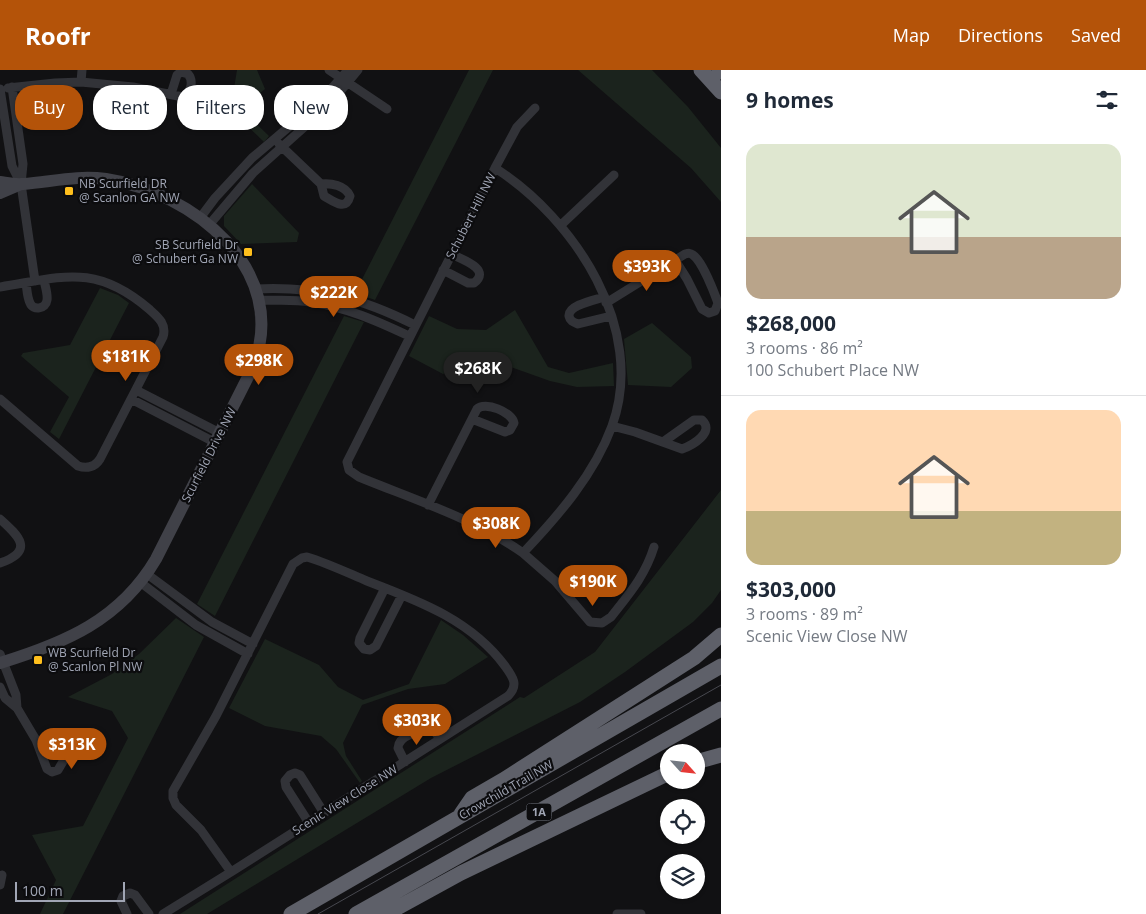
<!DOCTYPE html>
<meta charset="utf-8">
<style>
body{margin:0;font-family:"Open Sans",sans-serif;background:#f2f2f3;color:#1f2937;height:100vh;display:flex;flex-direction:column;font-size:19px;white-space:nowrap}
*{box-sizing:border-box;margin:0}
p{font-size:16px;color:#747a83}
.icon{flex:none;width:28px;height:28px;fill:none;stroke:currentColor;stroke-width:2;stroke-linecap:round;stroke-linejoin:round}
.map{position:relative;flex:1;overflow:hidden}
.panel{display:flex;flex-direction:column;background:#fff;width:425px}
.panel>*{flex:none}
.hud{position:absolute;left:15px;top:15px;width:475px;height:45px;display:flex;gap:10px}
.needle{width:32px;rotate:117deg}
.fabs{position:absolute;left:660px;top:674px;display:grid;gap:10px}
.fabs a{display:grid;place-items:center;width:45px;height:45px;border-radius:50%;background:#fff;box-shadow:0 1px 4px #0004;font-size:25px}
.scale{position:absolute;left:15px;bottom:12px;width:110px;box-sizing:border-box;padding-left:5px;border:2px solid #a1a6b5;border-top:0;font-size:14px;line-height:18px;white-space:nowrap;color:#a1a6b5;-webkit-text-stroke:4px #0c0c0e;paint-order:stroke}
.price{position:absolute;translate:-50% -42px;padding:0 11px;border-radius:18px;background:#b45309;color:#fff;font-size:16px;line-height:32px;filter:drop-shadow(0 1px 2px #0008)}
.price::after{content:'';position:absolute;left:50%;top:30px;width:15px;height:11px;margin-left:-8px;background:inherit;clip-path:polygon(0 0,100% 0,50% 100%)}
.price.selected{background:#222;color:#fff}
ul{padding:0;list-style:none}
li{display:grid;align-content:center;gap:10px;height:265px;padding:0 25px}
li+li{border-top:1px solid #e0e1e3}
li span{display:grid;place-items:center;height:155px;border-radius:15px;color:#555}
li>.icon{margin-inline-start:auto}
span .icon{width:90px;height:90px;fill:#fffc;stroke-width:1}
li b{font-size:21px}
h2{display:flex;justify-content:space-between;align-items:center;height:60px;padding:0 25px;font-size:21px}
.pill{padding:0 18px;border-radius:20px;background:#fff;box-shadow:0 1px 4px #0004;font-size:18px;line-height:45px}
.pill.selected{background:#b45309;color:#fff}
header{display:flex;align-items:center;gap:30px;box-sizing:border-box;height:70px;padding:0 25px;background:#b45309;color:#fff}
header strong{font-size:24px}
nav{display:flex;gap:28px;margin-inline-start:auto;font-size:18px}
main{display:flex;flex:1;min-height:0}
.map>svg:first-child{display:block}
.green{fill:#1b231d}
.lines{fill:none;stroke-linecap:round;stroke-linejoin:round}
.street{stroke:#323338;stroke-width:9}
.secondary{stroke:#404148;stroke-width:12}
.highway{stroke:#5e6069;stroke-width:15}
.tram{stroke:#47484f;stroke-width:1}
.poi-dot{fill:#ffbf1d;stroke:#0c0c0e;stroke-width:2}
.labels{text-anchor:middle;stroke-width:4.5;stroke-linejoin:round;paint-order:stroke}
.shield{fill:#0c0c0e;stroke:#747883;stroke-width:1}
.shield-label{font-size:11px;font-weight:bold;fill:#a1a6b5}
.poi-label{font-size:12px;fill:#a1a6b5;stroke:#0c0c0e;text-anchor:start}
.street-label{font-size:12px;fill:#a1a6b5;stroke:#0c0c0e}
</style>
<header>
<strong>Roofr</strong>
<nav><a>Map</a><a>Directions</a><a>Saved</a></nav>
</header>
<main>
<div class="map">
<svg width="721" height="844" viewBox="0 0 721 844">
<rect width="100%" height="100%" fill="#111113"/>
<!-- green -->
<path class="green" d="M237,0h20l8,19 -24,20 28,27 -5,6 -29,-28 -6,5z
M469,0h24l-118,230 -20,-7z
M578,0h74l36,37 33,41v54l-30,-34z
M252,114l47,49 -2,9 -56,2 -17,-18v-10z
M100,218l18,7 11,8 -70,136 -9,-7 19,-35 -48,-41 2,-3 47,-8z
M515,240l33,57 21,6 44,-10 1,23 -37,1 -27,-6 -64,-23 -43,16 -34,-18 20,-40 28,13 29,1z
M344,246l20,6 -149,294 -18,-12z
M652,253l39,34 1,11 -21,19 -43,-2 -4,-46z
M721,420v100l-9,13 -19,19 -68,50 -45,30 -149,76 -224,136h-27l340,-217 4,1 71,-46z
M176,548l28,19 -141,277h-23l16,-34 -24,-45 51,-9 45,-88 -16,-27 -44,-14 44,-23 27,-20z
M441,550l22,15 25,22 -43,27 -37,5 -46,16 -19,38 3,13 16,25 -2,2 -24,-34 -15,-13 -56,-10 -36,-18 36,-69 54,26 19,22 25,13 46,-16z"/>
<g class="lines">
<!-- street -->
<path class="street" d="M329,0l58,39
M81,12l52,5 50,10c8,-4 11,-16 5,-23l-7,-2 -4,3 -6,19
M12,17l11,77 -2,20 14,97
M8,18l47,-5 26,-1 1,-12
M0,19l12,77 9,18
M279,74l42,40 3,12c9,5 22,16 26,0 -5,-11 -19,-13 -29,-12
M495,98c80,51 152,161 117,258 -18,49 -54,90 -89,127 -50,-35 -108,-53 -164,-76l-10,-7 -2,-8z
M495,98l22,-41 18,-19
M200,148l15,-20 37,-40 72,-61 24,-27
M209,155l44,-52 76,-68 29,-35
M561,155l53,-50
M443,200l25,13h6c18,-14 -13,-24 -23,-29
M26,213c1,6 1,14 4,20 3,8 16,6 17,-3 1,-6 -2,-14 -3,-20
M0,217c63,-10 95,-24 149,22 9,8 18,15 14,28l-63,122c-5,8 -13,10 -22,7l-78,-67
M256,219c61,-3 105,9 159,36
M604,227c-9,3 -36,8 -35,19 1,5 4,6 9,8l33,-8
M259,230c17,1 34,-1 51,2 36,5 67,19 99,34
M606,233l79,-49c4,-1 5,-1 8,1 9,6 21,37 25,48l-3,8 -6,2 -7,-4 -15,-30 -12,-19
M136,320l84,43
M131,329l85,44
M612,356l23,6 47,17c11,-4 33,-17 20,-29h-8l-31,22
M428,435l49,-96c8,-8 35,3 37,14l-4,7 -5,2 -33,-13
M0,449c19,17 35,32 0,44
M523,483l32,28 35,41 12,1 9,-6c18,-23 34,-41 43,-70
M307,487c20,6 41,16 60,24 52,20 104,39 138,85 8,11 14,19 3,30l-277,176 -30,-42 -25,-25 -3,-7v-7l43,-75 77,-152 9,-6z
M147,504l65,48 41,22
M140,512l56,43 52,29
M385,518l-25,50 -1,5 5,6 6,1 6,-4 26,-51
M0,584l16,41 1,13
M0,617l5,11 12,10 19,32 11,29 5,3 6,-2 10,-17 -2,-8 -7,-4 -23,-1
M405,692l-7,-14c1,-14 21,-16 33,-18l4,2 5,7
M309,753l-23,-36 -1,-6 5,-6 5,-2 5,2 24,38
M0,815l2,-10
M127,844l-6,-13 2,-5 7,-3 5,2 14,19
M163,844l68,-42
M617,844h24"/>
<!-- secondary -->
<path class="secondary" d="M0,112c7,1 15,3 23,2 28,-2 54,-9 83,-5 87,13 185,91 147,188l-97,192c-36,61 -91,84 -156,104
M0,123l21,-9"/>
<!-- highway -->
<path class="highway" d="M701,0l20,22
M719,0l2,2
M696,692l25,-7
M461,744l11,-16 31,-18 191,-122 27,-23
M291,844l430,-248
M356,844l365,-205
M379,844l18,-6 64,-35 208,-100"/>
<!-- tram -->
<path class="tram" d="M318,844l403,-229"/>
</g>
<!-- markers -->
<g class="poi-dot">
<rect x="64" y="116" width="10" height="10" rx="2.5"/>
<rect x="243" y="177" width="10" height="10" rx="2.5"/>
<rect x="33" y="585" width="10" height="10" rx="2.5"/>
</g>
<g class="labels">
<!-- shield labels -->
<rect class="shield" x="526.5" y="733.5" width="25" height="17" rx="4"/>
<g class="shield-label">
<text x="539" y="746">1A</text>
</g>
<!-- poi labels -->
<g class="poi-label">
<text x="79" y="118">NB Scurfield DR<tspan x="79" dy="14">@ Scanlon GA NW</tspan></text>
<text x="238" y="179" text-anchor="end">SB Scurfield Dr<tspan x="238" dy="14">@ Schubert Ga NW</tspan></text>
<text x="48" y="587">WB Scurfield Dr<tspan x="48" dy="14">@ Scanlon Pl NW</tspan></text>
</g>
<!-- street labels -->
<g class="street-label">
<text transform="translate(471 146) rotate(-63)" y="4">Schubert Hill NW</text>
<text transform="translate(209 385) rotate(-63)" y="4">Scurfield Drive NW</text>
<text transform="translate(506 720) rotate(-30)" y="4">Crowchild Trail NW</text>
<text transform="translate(345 730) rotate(-32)" y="4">Scenic View Close NW</text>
</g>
</g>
</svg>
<div class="fabs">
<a><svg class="needle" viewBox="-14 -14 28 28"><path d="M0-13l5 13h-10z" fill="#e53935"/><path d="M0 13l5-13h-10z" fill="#747a83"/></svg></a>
<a><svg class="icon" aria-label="locate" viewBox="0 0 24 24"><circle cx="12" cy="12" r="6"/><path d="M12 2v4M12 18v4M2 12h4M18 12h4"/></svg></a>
<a><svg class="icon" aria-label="layers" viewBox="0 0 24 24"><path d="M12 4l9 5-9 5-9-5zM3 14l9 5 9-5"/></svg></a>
</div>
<div class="scale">100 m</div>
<b class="price" style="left:647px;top:222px">$393K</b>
<b class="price" style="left:334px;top:248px">$222K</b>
<b class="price" style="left:126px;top:312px">$181K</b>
<b class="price" style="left:259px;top:316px">$298K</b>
<b class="price selected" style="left:478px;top:324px">$268K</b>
<b class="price" style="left:496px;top:479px">$308K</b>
<b class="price" style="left:593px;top:537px">$190K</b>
<b class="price" style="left:417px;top:676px">$303K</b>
<b class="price" style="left:72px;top:700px">$313K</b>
<div class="hud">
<a class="pill selected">Buy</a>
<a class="pill">Rent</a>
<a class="pill">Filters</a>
<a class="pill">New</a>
</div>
</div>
<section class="panel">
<h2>9 homes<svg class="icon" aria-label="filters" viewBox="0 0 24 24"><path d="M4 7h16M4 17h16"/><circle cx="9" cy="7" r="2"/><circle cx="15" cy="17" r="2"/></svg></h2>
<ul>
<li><span style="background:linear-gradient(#dfe7d0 60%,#b9a48a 0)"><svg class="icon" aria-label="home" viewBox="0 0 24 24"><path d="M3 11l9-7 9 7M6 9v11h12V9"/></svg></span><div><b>$268,000</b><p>3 rooms · 86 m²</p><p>100 Schubert Place NW</p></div></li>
<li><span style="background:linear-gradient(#ffd9b3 65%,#c2b280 0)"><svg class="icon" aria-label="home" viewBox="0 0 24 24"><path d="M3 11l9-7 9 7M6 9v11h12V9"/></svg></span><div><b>$303,000</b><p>3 rooms · 89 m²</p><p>Scenic View Close NW</p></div></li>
</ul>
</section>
</main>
